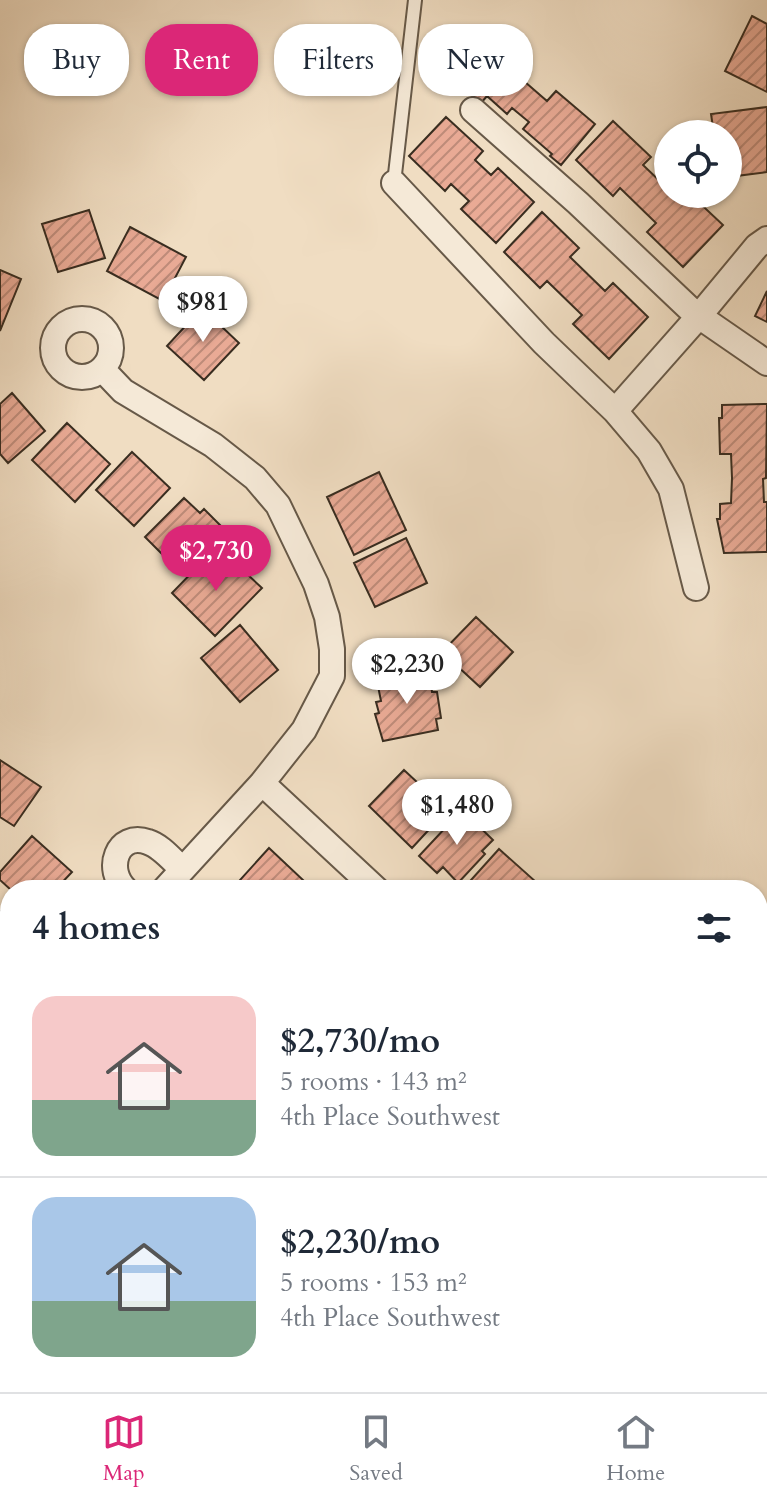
<!DOCTYPE html>
<meta charset="utf-8">
<style>
body{margin:0;font-family:Cardo,serif;background:#f6f6f7;color:#1f2937;height:100vh;display:flex;flex-direction:column;font-size:30px;white-space:nowrap}
*{box-sizing:border-box;margin:0}
p{font-size:26px;color:#747a83}
.icon{flex:none;width:44px;height:44px;fill:none;stroke:currentColor;stroke-width:2;stroke-linecap:round;stroke-linejoin:round}
.map{position:relative;flex:1;overflow:hidden}
.drawer{position:absolute;left:0px;top:880px;width:768px;height:512px;display:flex;flex-direction:column;background:#fff;border-radius:32px 32px 0 0;box-shadow:0 2px 6px #0004}
.drawer>*{flex:none}
.guide{position:absolute;left:24px;top:24px;width:720px;height:72px;display:flex;gap:16px}
.fabs{position:absolute;left:654px;top:120px;display:grid;gap:16px}
.fabs a{display:grid;place-items:center;width:88px;height:88px;border-radius:50%;background:#fff;box-shadow:0 2px 6px #0004;font-size:40px}
.price{position:absolute;translate:-50% -68px;padding:0 18px;border-radius:28px;background:#fff;color:#222;font-size:26px;line-height:52px;filter:drop-shadow(0 2px 4px #0008)}
.price::after{content:'';position:absolute;left:50%;top:48px;width:24px;height:18px;margin-left:-12px;background:inherit;clip-path:polygon(0 0,100% 0,50% 100%)}
.price.selected{background:#db2777;color:#fff}
ul{padding:0;list-style:none}
li{display:flex;align-items:center;gap:24px;height:200px;padding:0 32px}
li+li{border-top:2px solid #e0e1e3}
li span{display:grid;place-items:center;flex:none;width:224px;height:160px;border-radius:24px;color:#555}
li>.icon{margin-inline-start:auto}
span .icon{width:96px;height:96px;fill:#fffc;stroke-width:1}
li b{font-size:34px}
h2{display:flex;justify-content:space-between;align-items:center;height:96px;padding:0 32px;font-size:34px}
.pill{padding:0 28px;border-radius:32px;background:#fff;box-shadow:0 2px 6px #0004;font-size:28px;line-height:72px}
.pill.selected{background:#db2777;color:#fff}
.menu{display:flex;justify-content:space-around;align-items:center;height:112px;border-top:2px solid #e0e1e3;background:#fff;font-size:22px;color:#747a83}
.menu a{display:grid;justify-items:center;gap:4px}
.menu .selected{color:#db2777}
.map>svg:first-child{display:block}
.building{fill:url(#building-hatch);stroke:#392d20;stroke-width:2}
.lines{fill:none;stroke-linecap:round;stroke-linejoin:round}
.service-casing{stroke:#675948;stroke-width:16}
.minor-casing{stroke:#675948;stroke-width:28}
.service{stroke:#f5e9d7;stroke-width:12}
.minor{stroke:#f5e9d7;stroke-width:24}
</style>
<div class="map">
<svg width="767" height="1392" viewBox="0 0 767 1392">
<defs>
<pattern id="building-hatch" width="6" height="6" patternUnits="userSpaceOnUse" patternTransform="scale(2)"><rect width="6" height="6" fill="#e9aa95"/><path d="M-1 1l2-2M0 6l6-6M5 7l2-2" fill="none" stroke="#be8b79"/></pattern>
</defs>
<rect width="100%" height="100%" fill="#f0ddc2"/>
<filter id="stains"><feTurbulence type="fractalNoise" baseFrequency=".0025" numOctaves="4"/><feColorMatrix values="0 0 0 0 .2 0 0 0 0 .09 0 0 0 0 .02 0 0 0 .5 -.17"/></filter>
<radialGradient id="worn" r=".72"><stop offset=".6" stop-color="#630" stop-opacity="0"/><stop offset="1" stop-color="#630" stop-opacity=".3"/></radialGradient>
<!-- building -->
<path class="building" d="M752,16l15,8v68l-42,-21z
M475,29l40,34 -5,6 37,32 9,-10 39,33 -34,41 -11,-9 2,-2 -29,-25 6,-7 -17,-14 -5,6 -20,-18 -6,7 -39,-33z
M767,107v65l-39,5v-43h-14l-3,-20z
M446,117l37,34 -8,9 16,15 7,-7 36,34 -38,41 -35,-34 8,-8 -18,-17 -6,7 -36,-35z
M613,121l38,36 -8,8 25,24v5h5l5,4 3,-4h9l33,31 -40,42 -36,-35 9,-9 -36,-35 -7,8 -37,-36z
M89,210l16,48 -47,14 -16,-48z
M542,212l37,36 -9,9 35,34 8,-8 35,34 -39,42 -36,-35 9,-9 -35,-34 -7,7 -36,-36z
M130,227l56,30 -23,44 -56,-30z
M0,270l21,9 -21,52z
M767,291v31l-12,-6z
M202,308l37,35 -35,37 -37,-34z
M12,393l33,38 -37,32 -8,-9v-50z
M767,404l-1,74 -3,1 1,23h3v50l-43,1 -7,-34h3v-15l11,-1 1,-25 -1,-24h-11l-1,-36h3v-13z
M67,423l43,41 -35,38 -43,-42z
M132,452l38,36 -36,38 -38,-36z
M379,472l27,58 -52,25 -27,-58z
M184,498l16,15 4,-4 17,17 -43,44 -33,-33z
M406,538l21,45 -52,24 -21,-44z
M211,553l15,15 7,-7 29,27 -47,48 -43,-43z
M476,617l37,35 -33,35 -38,-35z
M240,625l38,45 -38,32 -39,-44z
M429,671l3,21h5l4,26 -5,1 2,11 -55,11 -8,-27 4,-1 -3,-11 5,-1 -4,-20z
M0,760l41,27 -27,39 -14,-9z
M404,770l43,40 -35,38 -43,-42z
M462,810l31,30 -11,11 3,3 -27,29 -15,-16 -6,6 -18,-17z
M32,836l40,36 -17,18h-44l-11,-10v-8z
M269,848l34,32 -9,10h-63z
M499,849l37,33 -7,8h-67z
M0,911l10,9v58l-10,10z
M6,1124l4,3v61l-10,12v-69z
M663,1382h50l1,10h-50z"/>
<g class="lines">
<defs>
<path id="service" d="M394,183l21,-183"/>
<path id="minor" d="M473,110l105,93 115,109 74,51
M394,183l150,160 71,68 34,40 22,38 25,99
M53 348a29 29 0 1 1 58 0a29 29 0 1 1-58 0Z
M103,370l20,21 90,54 42,33 23,27 38,79 11,33 5,32v27l-28,54 -42,53 -98,107
M615,411l84,-95 58,-70 10,-7
M262,783l115,107
M126,890c-22,-20 -9,-59 22,-48 13,4 24,18 34,27
M0,1030l10,10
M0,1069l10,-11
M758,1214l9,8
M610,1392v-10"/>
</defs>
<!-- service casing -->
<use href="#service" class="service-casing"/>
<!-- minor casing -->
<use href="#minor" class="minor-casing"/>
<!-- service -->
<use href="#service" class="service"/>
<!-- minor -->
<use href="#minor" class="minor"/>
</g>
<rect width="100%" height="100%" filter="url(#stains)"/>
<rect width="100%" height="100%" fill="url(#worn)"/>
</svg>
<div class="fabs">
<a><svg class="icon" aria-label="locate" viewBox="0 0 24 24"><circle cx="12" cy="12" r="6"/><path d="M12 2v4M12 18v4M2 12h4M18 12h4"/></svg></a>
</div>
<b class="price" style="left:203px;top:344px">$981</b>
<b class="price selected" style="left:216px;top:593px">$2,730</b>
<b class="price" style="left:407px;top:706px">$2,230</b>
<b class="price" style="left:457px;top:847px">$1,480</b>
<div class="guide">
<a class="pill">Buy</a>
<a class="pill selected">Rent</a>
<a class="pill">Filters</a>
<a class="pill">New</a>
</div>
<section class="drawer">
<h2>4 homes<svg class="icon" aria-label="filters" viewBox="0 0 24 24"><path d="M4 7h16M4 17h16"/><circle cx="9" cy="7" r="2"/><circle cx="15" cy="17" r="2"/></svg></h2>
<ul>
<li><span style="background:linear-gradient(#f6c9c9 65%,#7fa58c 0)"><svg class="icon" aria-label="home" viewBox="0 0 24 24"><path d="M3 11l9-7 9 7M6 9v11h12V9"/></svg></span><div><b>$2,730/mo</b><p>5 rooms · 143 m²</p><p>4th Place Southwest</p></div></li>
<li><span style="background:linear-gradient(#a9c7e8 65%,#7fa58c 0)"><svg class="icon" aria-label="home" viewBox="0 0 24 24"><path d="M3 11l9-7 9 7M6 9v11h12V9"/></svg></span><div><b>$2,230/mo</b><p>5 rooms · 153 m²</p><p>4th Place Southwest</p></div></li>
</ul>
</section>
</div>
<nav class="menu">
<a class="selected"><svg class="icon" aria-label="map" viewBox="0 0 24 24"><path d="M3 6l6-2 6 2 6-2v14l-6 2-6-2-6 2zM9 4v14M15 6v14"/></svg>Map</a>
<a><svg class="icon" aria-label="saved" viewBox="0 0 24 24"><path d="M7 4h10v16l-5-4-5 4z"/></svg>Saved</a>
<a><svg class="icon" aria-label="home" viewBox="0 0 24 24"><path d="M3 11l9-7 9 7M6 9v11h12V9"/></svg>Home</a>
</nav>
